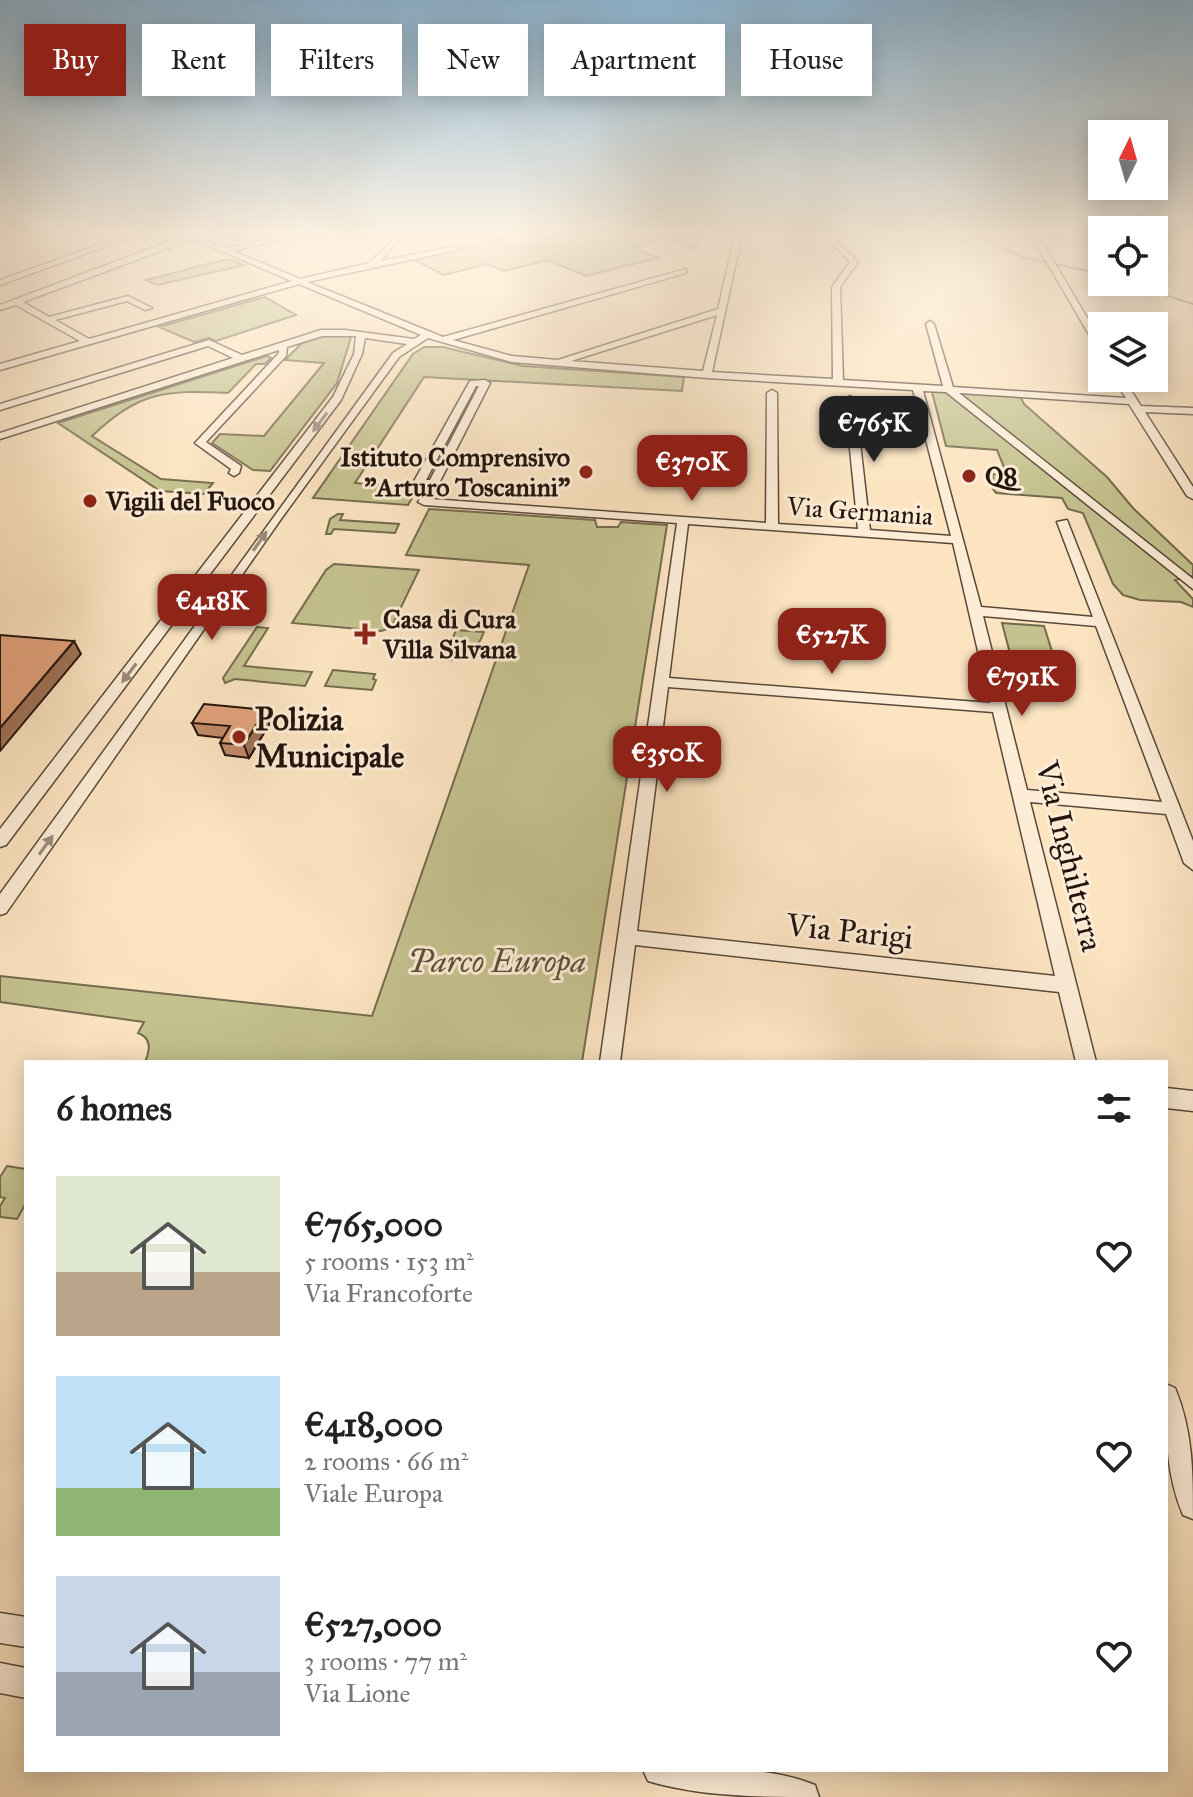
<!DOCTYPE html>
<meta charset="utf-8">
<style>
body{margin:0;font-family:"IM FELL Great Primer",serif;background:#f2f2f2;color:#222;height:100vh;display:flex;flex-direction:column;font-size:30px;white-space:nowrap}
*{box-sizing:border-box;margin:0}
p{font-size:26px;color:#767676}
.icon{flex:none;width:44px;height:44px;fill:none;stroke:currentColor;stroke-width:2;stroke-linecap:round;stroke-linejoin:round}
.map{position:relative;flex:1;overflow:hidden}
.details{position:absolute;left:24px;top:1060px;width:1144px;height:712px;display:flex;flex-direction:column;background:#fff;border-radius:0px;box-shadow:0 4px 20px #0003}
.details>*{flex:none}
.guide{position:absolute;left:24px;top:24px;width:1146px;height:72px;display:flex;gap:16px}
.needle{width:52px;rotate:5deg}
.controls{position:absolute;left:1088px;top:120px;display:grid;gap:16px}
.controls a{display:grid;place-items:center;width:80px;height:80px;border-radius:0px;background:#fff;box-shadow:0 4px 20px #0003;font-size:40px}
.price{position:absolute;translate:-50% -68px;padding:0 18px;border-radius:16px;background:#8f2418;color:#fff;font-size:26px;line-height:52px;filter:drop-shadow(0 2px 4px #0008)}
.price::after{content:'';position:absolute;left:50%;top:48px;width:24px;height:18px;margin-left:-12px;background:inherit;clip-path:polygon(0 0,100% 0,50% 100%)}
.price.active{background:#222;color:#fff}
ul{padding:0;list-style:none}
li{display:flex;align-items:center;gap:24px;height:200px;padding:0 32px}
li span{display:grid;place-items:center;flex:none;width:224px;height:160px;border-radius:0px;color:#555}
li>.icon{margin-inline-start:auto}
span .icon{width:96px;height:96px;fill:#fffc;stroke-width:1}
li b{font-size:34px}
h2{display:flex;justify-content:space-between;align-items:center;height:96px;padding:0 32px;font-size:34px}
.pill{padding:0 28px;border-radius:0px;background:#fff;box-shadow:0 4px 20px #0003;font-size:28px;line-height:72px}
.pill.active{background:#8f2418;color:#fff}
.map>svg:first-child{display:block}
.green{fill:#c4c28f;stroke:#746b4e;stroke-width:2}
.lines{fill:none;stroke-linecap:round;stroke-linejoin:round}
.stream{stroke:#6f7976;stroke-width:2}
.minor-casing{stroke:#59483a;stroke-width:3}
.minor{fill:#fdedd7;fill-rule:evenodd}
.wall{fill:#c28b6a;stroke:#23140d;stroke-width:2}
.shaded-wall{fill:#9e7156;stroke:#23140d;stroke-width:2}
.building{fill:#e1a27b;stroke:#23140d;stroke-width:2}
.oneway{fill:#9b8b7c}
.poi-dot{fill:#8f2418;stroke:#fdedd7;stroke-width:3}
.labels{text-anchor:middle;stroke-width:6;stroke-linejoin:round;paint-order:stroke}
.far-poi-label{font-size:26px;font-weight:bold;fill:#23140d;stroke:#fdedd7;text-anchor:start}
.far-street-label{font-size:26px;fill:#23140d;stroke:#fdedd7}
.poi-label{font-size:32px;font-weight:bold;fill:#23140d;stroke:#fdedd7;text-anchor:start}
.street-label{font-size:32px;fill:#23140d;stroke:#fdedd7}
.park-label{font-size:32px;font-style:italic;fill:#5b513a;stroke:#fdedd7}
</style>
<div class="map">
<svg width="1193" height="1797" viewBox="0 0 1193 1797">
<rect width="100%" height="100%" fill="#fce4c1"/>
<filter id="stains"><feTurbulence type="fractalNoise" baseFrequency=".0025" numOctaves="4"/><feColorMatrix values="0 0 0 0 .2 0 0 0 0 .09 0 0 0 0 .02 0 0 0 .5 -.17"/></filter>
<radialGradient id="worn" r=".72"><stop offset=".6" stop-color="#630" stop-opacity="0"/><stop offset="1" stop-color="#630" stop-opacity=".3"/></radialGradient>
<!-- green -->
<path class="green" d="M515,235h184l-4,14 -28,-10 -34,9 25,10 -72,18 -38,-16 -44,11 -17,-7 -43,11 -30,-15z
M227,259l18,6 -88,20 -11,-5z
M265,297l31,18 -80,26 -7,-3 -15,4 -35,-15z
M332,334l19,3 -14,46 -67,88 -17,-1 -41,-27 8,-9 44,2 60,-73 -39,-3 17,-17z
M424,347h19l80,19 161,11 -2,14 -258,-14 -69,106 63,5 -10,17 -95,-7 100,-144z
M267,356l4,2 -6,6h-9l-28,29c-63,-3 -88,-2 -136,43l69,43 52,4 -9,11 -44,-3 -102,-68z
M936,391l84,5 4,8 83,73 26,31 60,57v11l-18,4 18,19v8l-12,-5 -41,-2 -17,-5 -10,-11 -30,-71 -15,-4 -6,-11 -66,-5 -3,-4 9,-1 -1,-3h-7l-2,-11 15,1 -10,-25 -51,-4 -14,-54z
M429,509l166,11 2,7h21l3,-5 46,3 -85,537h-437c5,-12 7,-24 -7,-29l6,-11 -144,-20v-26l372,40 157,-451 -123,-10z
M338,514h5l-3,6 59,4 -4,9 -61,-4 -3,5h-5l4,-15z
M334,564l85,6 -28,58 -10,3 -89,-8 34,-53z
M1002,623l42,3 12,38 -44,-3z
M257,627l11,1 -24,38 68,6 -7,14 -70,-7 -10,4 -2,-5z
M456,630l28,2c-8,20 -18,30 -40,28z
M333,670l42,4 -2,5 3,1 -4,10 -47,-4z
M7,1166l18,3 1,3v31l-9,16 -17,-2v-11l5,-8 -5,-1v-20z"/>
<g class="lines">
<!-- stream -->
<path class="stream" d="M975,235l47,22 80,17
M1125,282l68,22"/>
<defs>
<path id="minor" d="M0,235h9l-9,4z
M126,235h11l-137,50v-5z
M186,235c15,0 29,13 44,12 22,-2 42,-12 65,-12l-62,16 67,28 69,-16 29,-28h10l-10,6 -18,20 77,-15v4l-150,32 136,55 243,-68v4l-233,67 59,16 46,4 160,-51 17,-74h7l-30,137 121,7 -1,-92 18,-25 -27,-27h7l28,27 -18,25 3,93 100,6 -17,-62 4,-3 4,3 19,63 173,11 -13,-20h10l18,28 52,2v6l-48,-2 48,75v12l-6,-3 -58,-92 -170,-11 234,186v10l-247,-197 -23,-1 58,216 112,10 -36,-95 10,-2 126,321v29l-9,-7 -18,-49 -136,-12 66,260h-20l-17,-70 -424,-47 -15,117h-20l77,-539 -253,-18 -6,-3 9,-15 -14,-4 57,-102 15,-1 5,3 -59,116 335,24 1,-130 5,-3 5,3 1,131 80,5 -13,-130 5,-3 5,3 15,131 81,6 -38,-146 -206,-12 -195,-16 -84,-24 -29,19 -118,162 -275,394 -6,2v-21l393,-541 14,-9 -42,-6 -3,16 -21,46 -335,445 -6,2v-18l333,-432 21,-43 2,-18h-34l-35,11 -1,9 -80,86 35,24 -2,7 -5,3 -5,-3 2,-4 -36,-26 84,-90v-3l-279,89v-6l233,-75 -25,-12 -208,64v-6l209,-64 33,15 79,-25h24l69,9 7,-4 -122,-51 -299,86v-6l80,-23 -64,-36 -16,5v-5zM193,239l99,42 -203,58 -34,-19 72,-19 18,9 7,-2 -24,-12 -79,21 -26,-15zM717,315l-14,56 -132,-10zM476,386h3l-49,94h-4zM688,524l265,19 37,160 -321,-25zM983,616l113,10 66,176 -135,-12zM668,687l325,25 62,264 -418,-45z
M1031,235h7l64,108v10l-4,-3z
M1166,1088l27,3v20l-27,-3z
M1166,1384l9,4c18,43 18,85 18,131l-10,-4c-18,-43 -17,-86 -17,-131z
M0,1613l26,4v30l-26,-4z
M0,1663l26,5v30l-26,-5z
M643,1770c56,0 118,-7 172,15l4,12c-56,0 -118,0 -171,-16z"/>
</defs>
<!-- minor casing -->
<use href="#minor" class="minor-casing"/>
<!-- minor -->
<use href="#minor" class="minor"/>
</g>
<!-- wall -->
<path class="wall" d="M192,723h78l-21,35 -24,-3 -5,-12 3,-5 -25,-3z"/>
<!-- shaded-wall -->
<path class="shaded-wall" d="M74,641l7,13 -81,97v-23z
M265,710l5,13 -21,35 -5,-13z"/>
<!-- building -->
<path class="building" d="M0,635l74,6 -74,87z
M204,704l61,6 -21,35 -24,-2 10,-17 -38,-3z"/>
<!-- one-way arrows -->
<defs><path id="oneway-solid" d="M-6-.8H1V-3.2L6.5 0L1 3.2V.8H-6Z" transform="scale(2)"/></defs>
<g class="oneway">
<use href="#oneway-solid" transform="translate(320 422) rotate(127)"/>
<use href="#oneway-solid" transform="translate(260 541) rotate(-55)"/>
<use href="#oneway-solid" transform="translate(129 673) rotate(127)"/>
<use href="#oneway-solid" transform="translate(46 845) rotate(-54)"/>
</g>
<!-- sky -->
<linearGradient id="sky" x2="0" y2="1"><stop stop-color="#8cb7d6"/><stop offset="0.48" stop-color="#fef3e3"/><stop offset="1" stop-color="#fef3e3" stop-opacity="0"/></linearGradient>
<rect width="1193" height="487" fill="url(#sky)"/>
<!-- markers -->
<g class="poi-dot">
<circle cx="586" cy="472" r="8"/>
<circle cx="969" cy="476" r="8"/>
<circle cx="90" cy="501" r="8"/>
<path d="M361 622h8v8h8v8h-8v8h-8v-8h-8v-8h8z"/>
<circle cx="239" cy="737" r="8"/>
</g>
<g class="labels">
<!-- far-poi labels -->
<g class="far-poi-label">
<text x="570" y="466" text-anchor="end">Istituto Comprensivo<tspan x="570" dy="30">"Arturo Toscanini"</tspan></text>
<text x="985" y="485">Q8</text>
<text x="106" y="510">Vigili del Fuoco</text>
<text x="383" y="628">Casa di Cura<tspan x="383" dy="30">Villa Silvana</tspan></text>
</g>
<!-- far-street labels -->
<g class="far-street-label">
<text transform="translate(860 511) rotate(4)" y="9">Via Germania</text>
</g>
<!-- poi labels -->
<g class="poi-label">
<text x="255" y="730">Polizia<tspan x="255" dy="37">Municipale</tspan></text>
</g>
<!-- street labels -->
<g class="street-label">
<text transform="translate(1070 856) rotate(76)" y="11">Via Inghilterra</text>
<text transform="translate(850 931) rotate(6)" y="11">Via Parigi</text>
</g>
<!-- park labels -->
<g class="park-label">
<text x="497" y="972">Parco Europa</text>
</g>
</g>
<rect width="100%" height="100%" filter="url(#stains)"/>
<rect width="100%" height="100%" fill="url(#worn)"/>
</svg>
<div class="controls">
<a><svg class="needle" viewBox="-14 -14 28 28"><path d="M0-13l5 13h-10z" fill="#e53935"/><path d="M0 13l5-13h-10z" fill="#767676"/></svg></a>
<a><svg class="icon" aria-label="locate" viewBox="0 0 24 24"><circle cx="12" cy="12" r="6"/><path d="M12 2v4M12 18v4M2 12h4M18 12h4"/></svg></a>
<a><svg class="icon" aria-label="layers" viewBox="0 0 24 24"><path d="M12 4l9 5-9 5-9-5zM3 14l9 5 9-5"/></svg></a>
</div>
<b class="price active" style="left:874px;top:464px">€765K</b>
<b class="price" style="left:692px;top:503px">€370K</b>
<b class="price" style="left:212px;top:642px">€418K</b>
<b class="price" style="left:832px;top:676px">€527K</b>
<b class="price" style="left:1022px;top:718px">€791K</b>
<b class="price" style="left:667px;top:794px">€350K</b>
<div class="guide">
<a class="pill active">Buy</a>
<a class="pill">Rent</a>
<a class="pill">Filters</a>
<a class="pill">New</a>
<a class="pill">Apartment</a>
<a class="pill">House</a>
</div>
<section class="details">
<h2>6 homes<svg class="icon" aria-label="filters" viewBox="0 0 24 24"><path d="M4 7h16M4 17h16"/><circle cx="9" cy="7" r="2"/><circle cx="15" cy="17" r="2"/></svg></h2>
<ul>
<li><span style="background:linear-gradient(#dfe7d0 60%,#b9a48a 0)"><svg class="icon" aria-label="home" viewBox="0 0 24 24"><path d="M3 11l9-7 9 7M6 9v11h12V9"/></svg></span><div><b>€765,000</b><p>5 rooms · 153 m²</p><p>Via Francoforte</p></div><svg class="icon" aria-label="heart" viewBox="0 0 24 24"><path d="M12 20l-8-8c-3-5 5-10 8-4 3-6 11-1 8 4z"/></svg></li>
<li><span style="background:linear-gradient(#bfe0f5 70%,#8fb573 0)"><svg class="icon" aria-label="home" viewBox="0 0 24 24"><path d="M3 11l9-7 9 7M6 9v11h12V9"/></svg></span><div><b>€418,000</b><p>2 rooms · 66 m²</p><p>Viale Europa</p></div><svg class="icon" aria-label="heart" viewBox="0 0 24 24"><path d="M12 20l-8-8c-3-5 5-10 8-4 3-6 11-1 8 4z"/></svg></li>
<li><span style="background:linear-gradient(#c9d6e8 60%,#9aa5b1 0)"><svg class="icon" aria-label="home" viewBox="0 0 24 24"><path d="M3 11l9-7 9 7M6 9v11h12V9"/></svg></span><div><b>€527,000</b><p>3 rooms · 77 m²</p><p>Via Lione</p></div><svg class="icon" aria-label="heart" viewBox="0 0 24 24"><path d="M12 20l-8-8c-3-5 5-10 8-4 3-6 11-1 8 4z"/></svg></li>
</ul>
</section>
</div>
